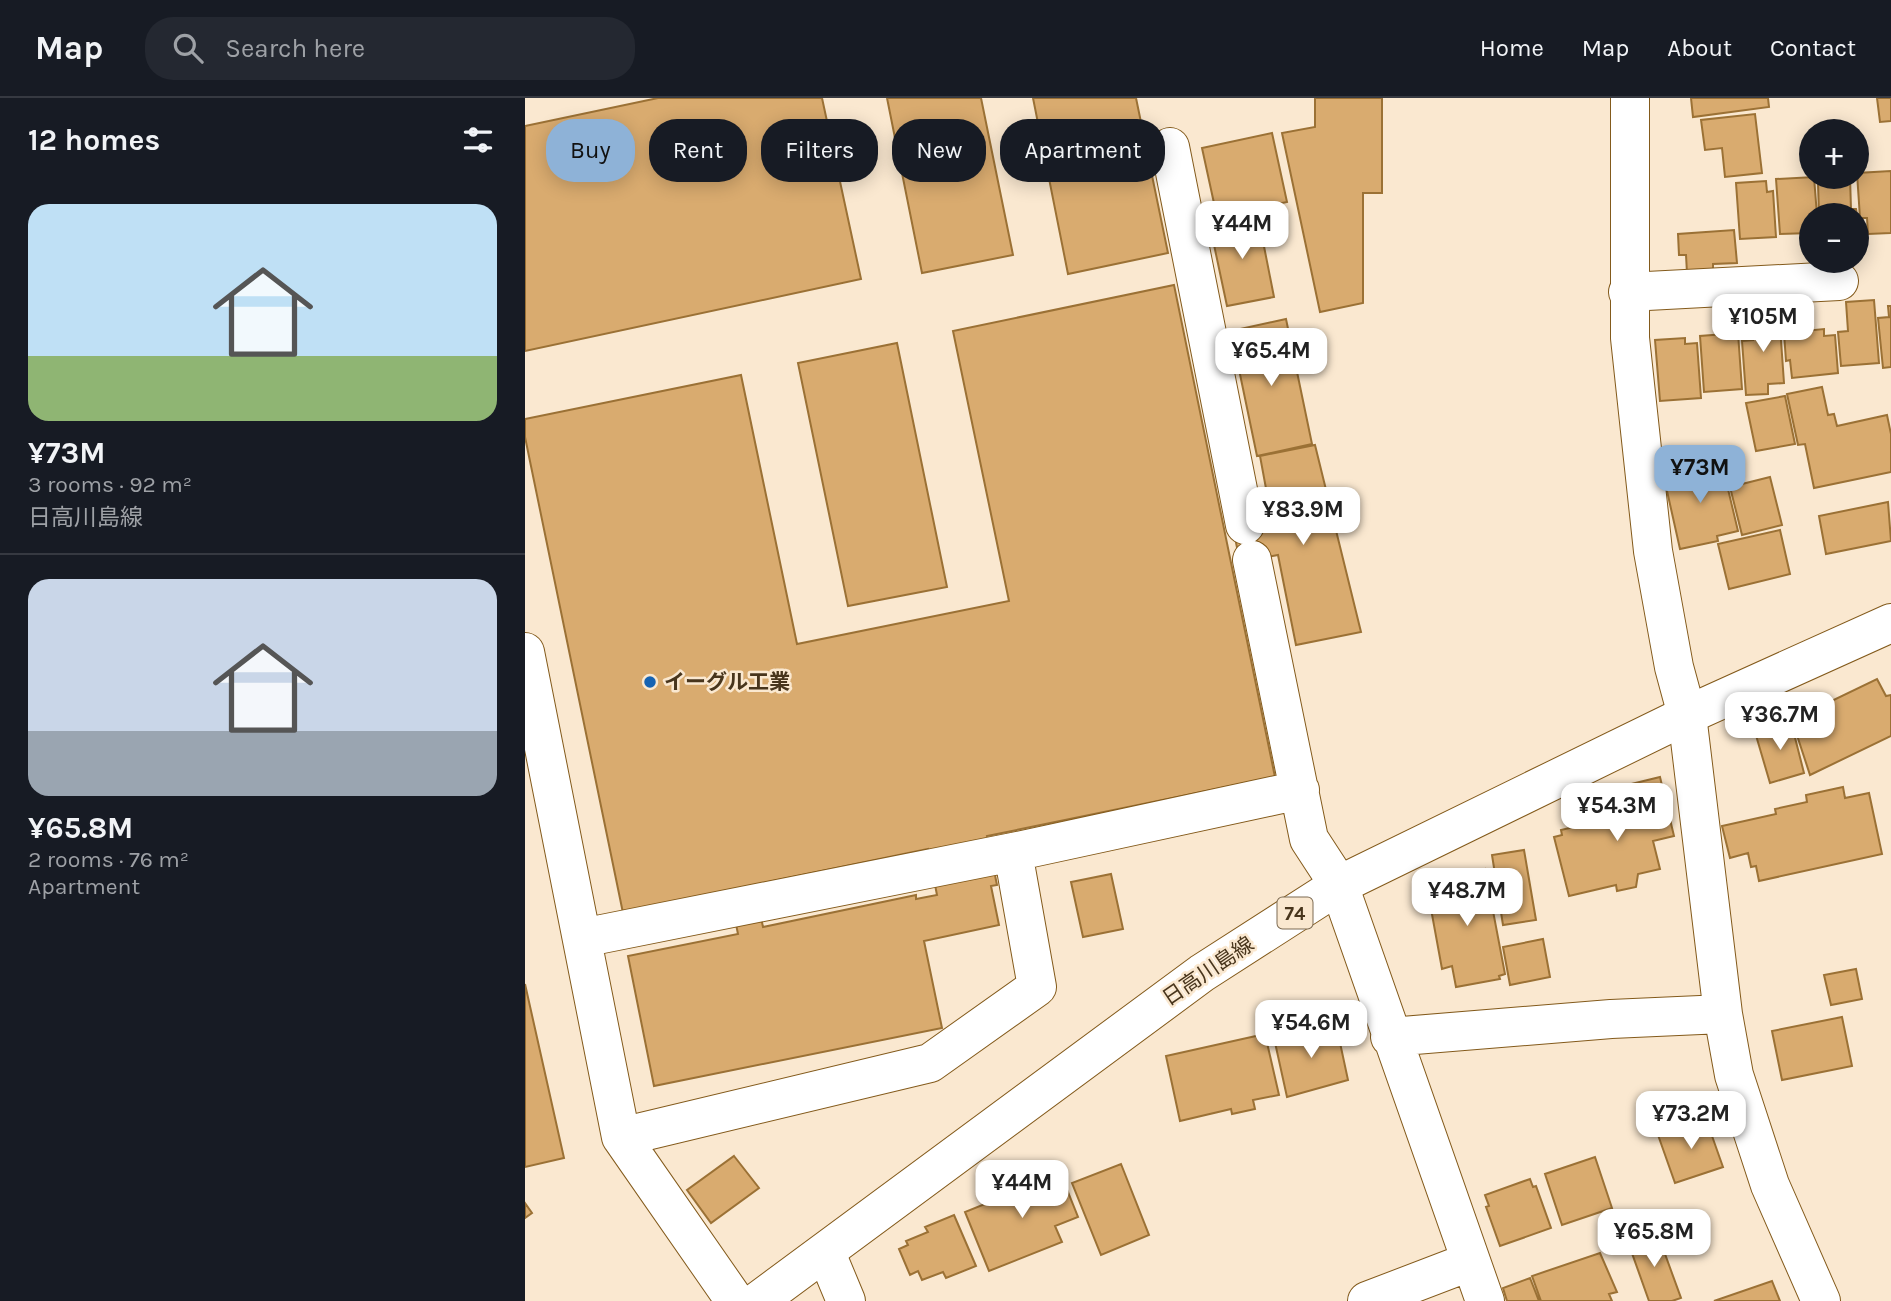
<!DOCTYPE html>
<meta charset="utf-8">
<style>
body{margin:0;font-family:Karla,"Noto Sans JP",sans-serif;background:#242831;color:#f1f3f6;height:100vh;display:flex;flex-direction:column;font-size:26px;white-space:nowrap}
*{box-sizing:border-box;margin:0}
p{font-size:23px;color:#9ea1a6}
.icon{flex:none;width:38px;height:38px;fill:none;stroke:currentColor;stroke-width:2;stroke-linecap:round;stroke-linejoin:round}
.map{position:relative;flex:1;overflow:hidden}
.panel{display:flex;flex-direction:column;background:#171b24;width:525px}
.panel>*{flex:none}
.guide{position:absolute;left:21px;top:21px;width:665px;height:63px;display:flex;gap:14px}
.controls{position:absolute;left:1274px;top:21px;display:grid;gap:14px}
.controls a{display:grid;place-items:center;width:70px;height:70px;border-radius:50%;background:#171b24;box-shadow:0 4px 18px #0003;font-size:35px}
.price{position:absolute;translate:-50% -60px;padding:0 16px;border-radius:14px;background:#fff;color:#222;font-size:23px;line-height:46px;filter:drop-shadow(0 2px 4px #0008)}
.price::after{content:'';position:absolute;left:50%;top:42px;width:21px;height:16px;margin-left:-10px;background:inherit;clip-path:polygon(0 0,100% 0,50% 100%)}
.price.on{background:#8eb2d7;color:#111}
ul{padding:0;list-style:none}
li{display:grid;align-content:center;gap:14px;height:371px;padding:0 28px}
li+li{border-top:2px solid #363941}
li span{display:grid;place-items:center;height:217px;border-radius:21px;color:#555}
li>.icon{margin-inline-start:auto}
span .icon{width:126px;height:126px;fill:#fffc;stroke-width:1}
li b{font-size:30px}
h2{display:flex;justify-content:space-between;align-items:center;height:84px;padding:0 28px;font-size:30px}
.tag{padding:0 24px;border-radius:28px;background:#171b24;box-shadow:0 4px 18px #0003;font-size:24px;line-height:63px}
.tag.on{background:#8eb2d7;color:#111}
header{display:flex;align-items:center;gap:42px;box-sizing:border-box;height:98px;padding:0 35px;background:#171b24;border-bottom:2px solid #363941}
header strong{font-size:33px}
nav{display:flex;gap:38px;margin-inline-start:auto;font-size:24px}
.search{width:490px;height:63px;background:#242831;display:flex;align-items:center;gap:18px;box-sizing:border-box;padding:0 24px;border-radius:28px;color:#9ea1a6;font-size:26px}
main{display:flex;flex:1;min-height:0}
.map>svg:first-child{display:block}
.building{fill:#d9ab6f;stroke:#9b7135;stroke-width:2;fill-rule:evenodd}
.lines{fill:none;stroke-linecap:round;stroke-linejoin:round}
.minor-casing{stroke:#835a1b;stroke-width:40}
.major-casing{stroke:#835a1b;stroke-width:40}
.minor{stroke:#fff;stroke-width:38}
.major{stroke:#fff;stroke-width:38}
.poi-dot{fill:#1663b2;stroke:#fae8d0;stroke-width:2.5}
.labels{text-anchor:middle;stroke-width:5;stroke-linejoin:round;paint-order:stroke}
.shield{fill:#fae8d0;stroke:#7d6b52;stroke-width:2}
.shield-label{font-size:19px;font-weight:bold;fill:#48351c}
.poi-label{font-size:21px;font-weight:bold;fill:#48351c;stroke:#fae8d0;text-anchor:start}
.street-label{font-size:21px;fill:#48351c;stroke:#fae8d0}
</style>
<header>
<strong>Map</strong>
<div class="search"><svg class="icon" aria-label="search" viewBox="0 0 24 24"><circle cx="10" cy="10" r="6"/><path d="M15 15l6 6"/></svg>Search here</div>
<nav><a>Home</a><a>Map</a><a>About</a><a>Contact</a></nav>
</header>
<main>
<section class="panel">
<h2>12 homes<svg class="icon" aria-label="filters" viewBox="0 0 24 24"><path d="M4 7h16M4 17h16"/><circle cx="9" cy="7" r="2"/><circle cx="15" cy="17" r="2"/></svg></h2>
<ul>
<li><span style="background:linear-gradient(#bfe0f5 70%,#8fb573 0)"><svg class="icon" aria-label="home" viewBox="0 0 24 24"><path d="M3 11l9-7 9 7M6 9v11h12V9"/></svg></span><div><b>¥73M</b><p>3 rooms · 92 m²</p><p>日高川島線</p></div></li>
<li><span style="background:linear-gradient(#c9d6e8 70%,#9aa5b1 0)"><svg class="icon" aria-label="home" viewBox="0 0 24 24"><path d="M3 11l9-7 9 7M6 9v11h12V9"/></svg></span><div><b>¥65.8M</b><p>2 rooms · 76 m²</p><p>Apartment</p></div></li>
</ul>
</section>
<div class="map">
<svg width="1366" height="1203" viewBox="0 0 1366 1203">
<rect width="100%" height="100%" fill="#fae8d0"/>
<!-- building -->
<path class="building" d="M133,0h164l39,181 -336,72v-225z
M362,0h94l32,157 -91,18z
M508,0h103l32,155 -100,21z
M790,0h67v95h-19v110l-43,9 -38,-179 33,-6z
M1166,0h77l1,9 -76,10z
M1352,0h14v23l-11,1z
M1230,16l7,59 -37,4 -3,-29 -17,2 -4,-30z
M747,35l15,69 -70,15 -15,-69z
M1366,73v62l-23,1 -1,-16h-7l-3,-45z
M1289,79l3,38h-6v18l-31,1 -4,-55z
M1298,79h27l1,32h5l1,6h-38l-1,-32 6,-1z
M1241,83l1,11 6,-1 3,46 -36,2 -4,-56z
M733,118l16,81 -47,9 -17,-80z
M1209,132l3,33 -24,1v7l-26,2 -1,-18h-7l-1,-21z
M649,187l101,492 -288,59 10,49 -6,1 8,39 -75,16 18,87 -288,58 -26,-130 110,-22 -9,-44 -106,23 -98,-476v-18l216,-44 56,269 212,-43 -56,-270zM403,751l9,46 -21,4v-4l-153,32 -9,-42z
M1349,202l5,63 -38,3 -3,-34 10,-1 -2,-29z
M1363,208h3v61l-8,1 -5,-50 11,-1z
M1254,214l5,71 -16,1v10l-22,1 -4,-54 11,-1 -2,-26z
M761,221l26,125 -55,12 -26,-125z
M1299,231v7l11,-1 3,38 -46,5 -2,-18 -4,1 -2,-28z
M1213,235l4,56 -38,3 -4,-56z
M1160,240v6l12,-1 4,55 -41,3 -5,-61z
M372,245l50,244 -99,19 -50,-243z
M1297,289l6,28 6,-1 3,12 50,-11 4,19v38l-77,16 -9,-44 -7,1 -11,-51z
M1260,298l10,48 -39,7 -10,-48z
M790,347l46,187 -65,13 -18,-90 -38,7 -7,-34 39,-7 -12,-65z
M1197,366l16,67 -21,5 1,5 -38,8 -17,-76 37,-8 1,4z
M1245,379l12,48 -40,10 -12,-48z
M1363,404l3,39 -65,13 -7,-38z
M1255,432l10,44 -61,15 -11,-45z
M1352,581l9,17 5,-1v41l-81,39 -18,-55z
M1266,624l13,51 -34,10 -15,-51z
M1135,679l14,59 -21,5 7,28 -22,5 -2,13 -19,4 -1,-6 -47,11 -15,-59 8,-2 -1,-5 68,-16 -6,-28z
M1318,689l2,11 24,-5 13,61 -123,27 -3,-15 -5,1 -3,-14 -18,5 -8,-32 54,-12 -1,-5 32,-7 -1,-7z
M999,752l12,70 -33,5 -11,-70z
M960,771l20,105 -6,2 1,3 -44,8 -4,-21 -10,3 -13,-71 4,-1 -2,-9 6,-2 -2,-8z
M586,776l12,55 -40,8 -12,-55z
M1018,841l7,38 -40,8 -7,-38z
M1331,871l6,30 -31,6 -7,-30z
M0,886l39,174 -39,9z
M1317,919l10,49 -70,14 -10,-49z
M811,926l12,56 -61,17 -13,-59z
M740,936l14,61 -26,5 2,9 -23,5 -1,-5 -51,12 -14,-65z
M1181,1021l17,48 -48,16 -17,-48z
M209,1058l25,32 -48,35 -24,-33z
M1070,1059l17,51 -50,17 -17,-51z
M596,1066l28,71 -48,20 -29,-72z
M533,1069l20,50 -23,9 7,16 -73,29 -24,-59 67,-27 -2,-6z
M1005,1081l3,8 3,-1 15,42 -51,18 -14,-39 3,-1 -4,-11z
M0,1105l7,10 -7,5z
M429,1117l22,51 -30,12 -3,-6 -21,8 -4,-9 -8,4 -11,-26 9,-4 -2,-4 22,-9 -3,-5z
M1132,1134l24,66 -9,3h-23l-21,-59z
M1075,1155l17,39 -8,2 3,7h-71l-9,-25z
M1005,1180l9,23h-32l-4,-13z
M1247,1183l8,20h-66z"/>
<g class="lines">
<defs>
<path id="minor" d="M1105,0v240l23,213 21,116 13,48 36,299 11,61 36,110 51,116
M645,49l75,378
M1103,194l211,-11
M727,462l57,279 30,46 146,416
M0,554l96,485 114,164
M57,840l431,-86 287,-62
M865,939l221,-18 112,-5
M96,1039l309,-74 107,-76 -24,-135
M301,1155l20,48
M842,1203l102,-39"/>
<path id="major" d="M233,1203l444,-328 137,-88 348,-170 204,-92"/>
</defs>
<!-- minor casing -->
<use href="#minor" class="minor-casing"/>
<!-- major casing -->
<use href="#major" class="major-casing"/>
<!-- minor -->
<use href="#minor" class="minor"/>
<!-- major -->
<use href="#major" class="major"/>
</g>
<!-- markers -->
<circle class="poi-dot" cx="125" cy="584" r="7"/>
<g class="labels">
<!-- shield labels -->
<rect class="shield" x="752.5" y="799.5" width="35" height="31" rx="5"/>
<g class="shield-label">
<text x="770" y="822">74</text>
</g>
<!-- poi labels -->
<g class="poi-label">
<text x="139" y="591">イーグル工業</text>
</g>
<!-- street labels -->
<g class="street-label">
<text transform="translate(683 873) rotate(-34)" y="7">日高川島線</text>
</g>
</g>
</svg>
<div class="controls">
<a>+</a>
<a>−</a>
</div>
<b class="price" style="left:717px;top:163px">¥44M</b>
<b class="price" style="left:1238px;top:256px">¥105M</b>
<b class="price" style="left:746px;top:290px">¥65.4M</b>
<b class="price on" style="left:1175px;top:407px">¥73M</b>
<b class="price" style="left:778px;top:449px">¥83.9M</b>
<b class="price" style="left:1255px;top:654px">¥36.7M</b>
<b class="price" style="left:1092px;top:745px">¥54.3M</b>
<b class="price" style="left:942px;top:830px">¥48.7M</b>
<b class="price" style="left:786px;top:962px">¥54.6M</b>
<b class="price" style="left:1166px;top:1053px">¥73.2M</b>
<b class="price" style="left:497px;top:1122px">¥44M</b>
<b class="price" style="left:1129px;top:1171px">¥65.8M</b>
<div class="guide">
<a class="tag on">Buy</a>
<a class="tag">Rent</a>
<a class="tag">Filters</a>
<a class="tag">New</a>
<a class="tag">Apartment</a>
</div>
</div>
</main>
